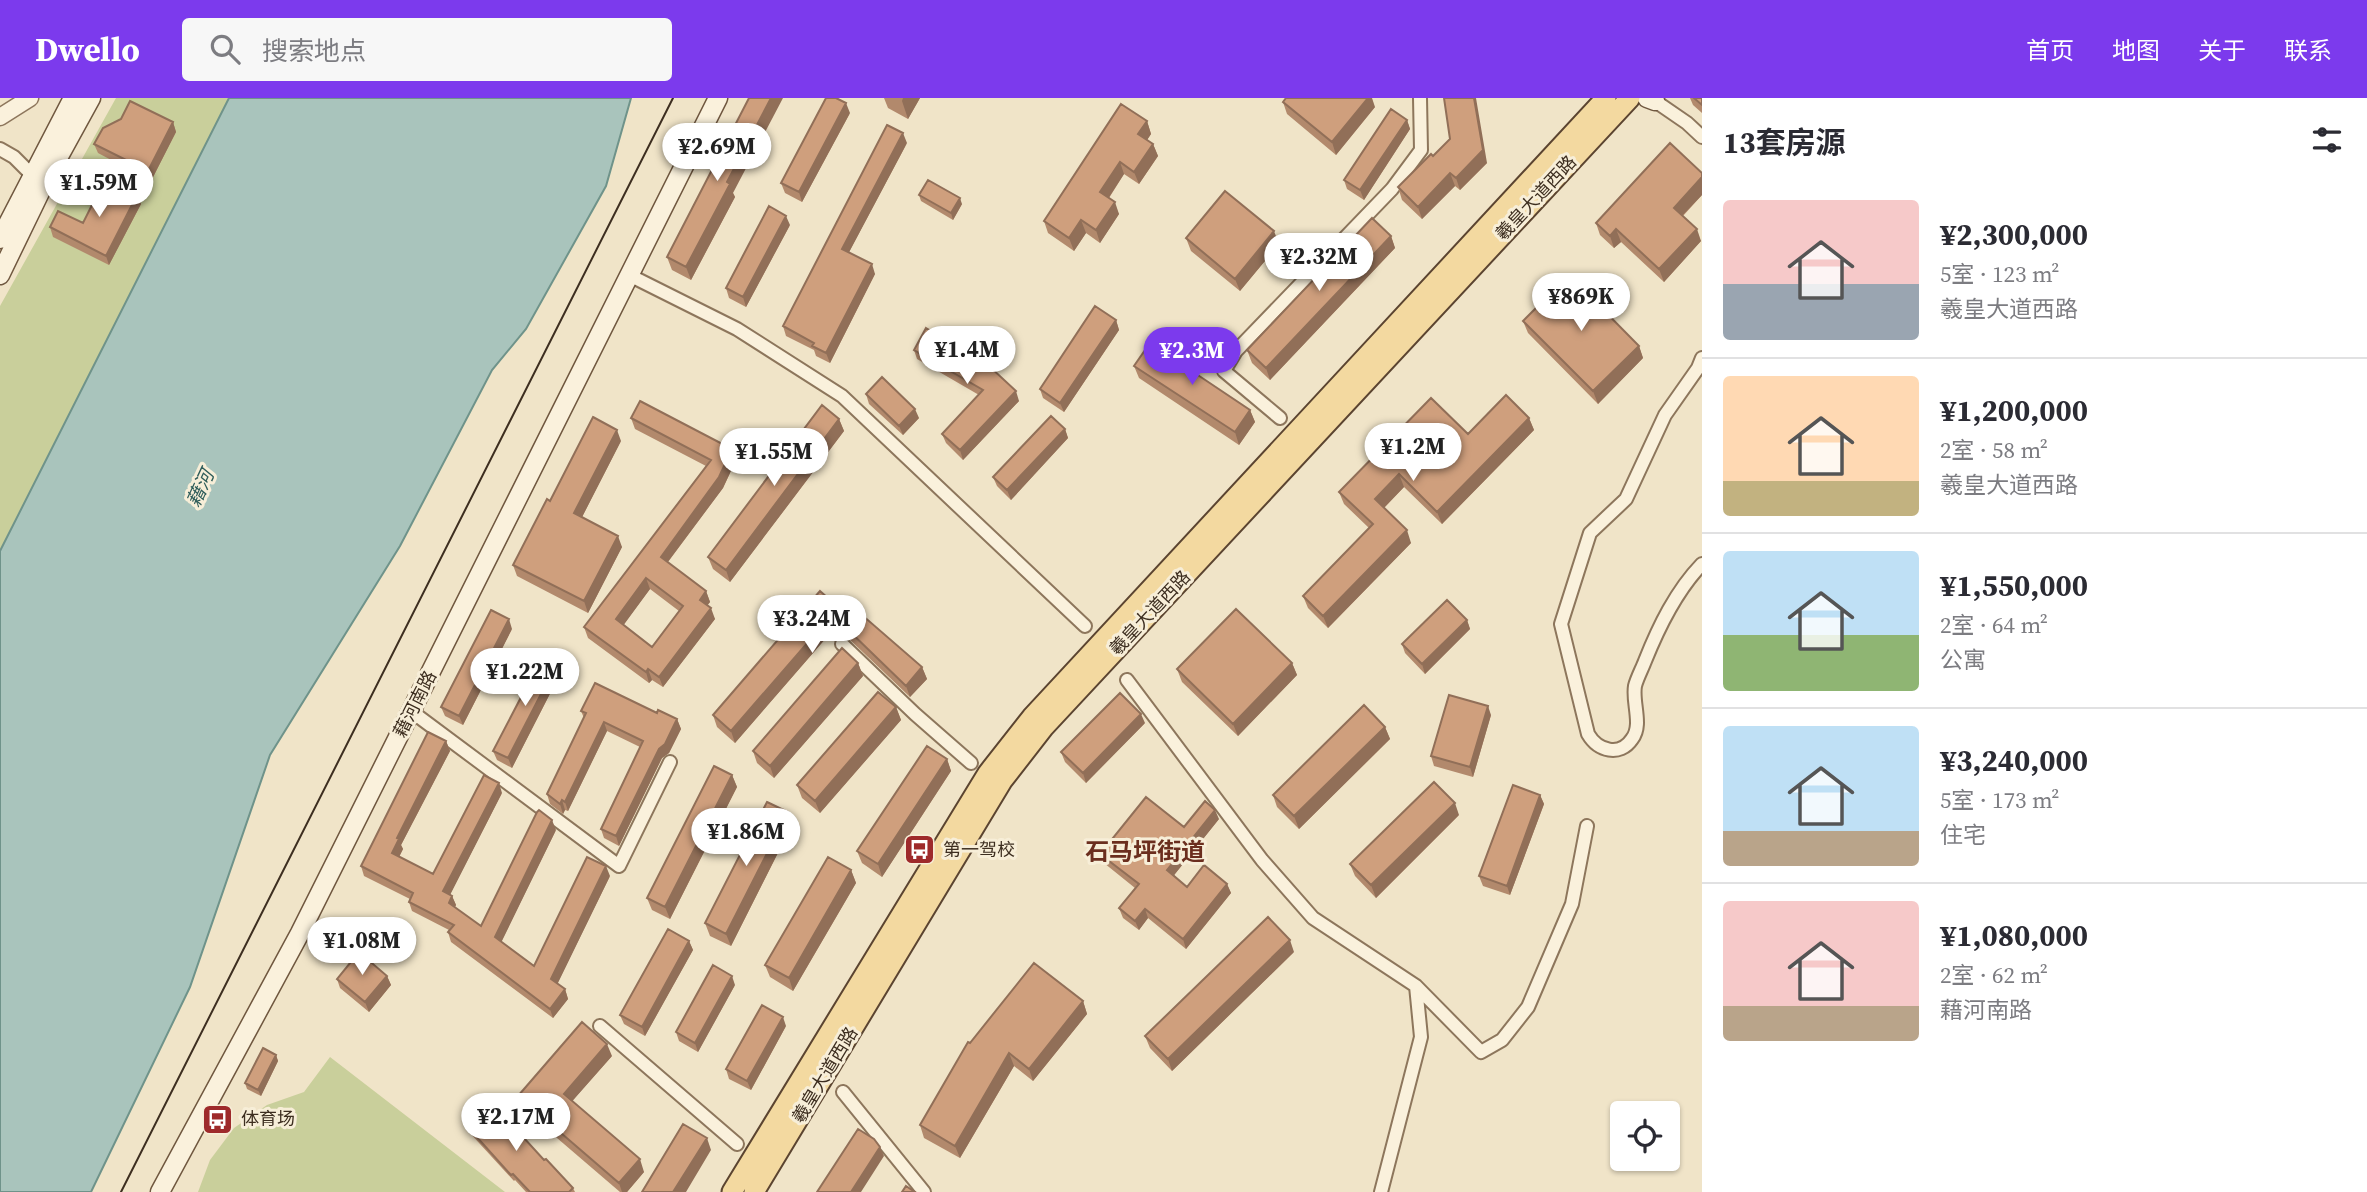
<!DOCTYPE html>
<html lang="zh">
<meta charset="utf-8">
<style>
body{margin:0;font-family:"Source Serif 4","Noto Sans SC",serif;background:#f7f7f7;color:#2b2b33;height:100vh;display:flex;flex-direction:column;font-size:26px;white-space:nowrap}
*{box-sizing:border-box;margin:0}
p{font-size:23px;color:#7c7c81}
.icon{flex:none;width:38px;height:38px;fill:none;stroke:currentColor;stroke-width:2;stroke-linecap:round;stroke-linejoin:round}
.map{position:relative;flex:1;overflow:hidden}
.side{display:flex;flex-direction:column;background:#fff;width:665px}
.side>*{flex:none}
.controls{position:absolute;left:1610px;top:1003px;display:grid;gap:14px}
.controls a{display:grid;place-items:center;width:70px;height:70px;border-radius:7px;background:#fff;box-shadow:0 2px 5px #0004;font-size:35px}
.price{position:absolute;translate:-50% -60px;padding:0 16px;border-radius:24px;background:#fff;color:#222;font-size:23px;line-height:46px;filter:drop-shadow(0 2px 4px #0008)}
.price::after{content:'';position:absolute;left:50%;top:42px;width:21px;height:16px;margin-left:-10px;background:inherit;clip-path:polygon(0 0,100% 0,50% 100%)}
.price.selected{background:#7c3aed;color:#fff}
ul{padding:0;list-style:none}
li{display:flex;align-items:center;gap:21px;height:175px;padding:0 21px}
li+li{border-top:2px solid #e1e1e2}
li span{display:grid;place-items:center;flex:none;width:196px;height:140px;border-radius:7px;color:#555}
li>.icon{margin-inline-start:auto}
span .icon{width:84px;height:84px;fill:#fffc;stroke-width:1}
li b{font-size:30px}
h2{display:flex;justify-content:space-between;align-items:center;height:84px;padding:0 21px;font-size:30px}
header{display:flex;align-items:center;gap:42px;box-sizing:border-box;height:98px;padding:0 35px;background:#7c3aed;color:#fff}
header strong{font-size:33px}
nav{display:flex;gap:38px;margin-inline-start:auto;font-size:24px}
.search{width:490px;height:63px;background:#f7f7f7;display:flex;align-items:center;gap:18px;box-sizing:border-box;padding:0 24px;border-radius:7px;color:#7c7c81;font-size:26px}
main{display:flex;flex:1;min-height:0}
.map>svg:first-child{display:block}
.green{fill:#c9cf9b}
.water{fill:#a9c4bc;stroke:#6f938a;stroke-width:2}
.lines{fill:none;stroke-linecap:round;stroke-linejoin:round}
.minor-casing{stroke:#8d765c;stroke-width:16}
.tertiary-casing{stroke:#8d765c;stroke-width:19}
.secondary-casing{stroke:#6f573f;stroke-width:21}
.primary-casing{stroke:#5b4430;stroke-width:23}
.minor{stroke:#faf1dc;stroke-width:12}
.tertiary{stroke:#faf1dc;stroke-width:16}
.secondary{stroke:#faf1dc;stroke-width:18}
.primary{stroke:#f3d9a0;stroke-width:19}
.tram{stroke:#3d2e20;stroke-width:2}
.wall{fill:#b2896c;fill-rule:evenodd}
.shaded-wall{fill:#916f58}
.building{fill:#cf9f7d;stroke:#916f58;stroke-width:2;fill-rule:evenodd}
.labels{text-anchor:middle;stroke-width:6;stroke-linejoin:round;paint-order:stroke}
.street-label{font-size:18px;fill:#3d2e20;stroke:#f7eed8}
.poi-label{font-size:18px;fill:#3d2e20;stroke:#f7eed8;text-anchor:start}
.water-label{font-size:19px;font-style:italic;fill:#2f5d5a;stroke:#f7eed8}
.district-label{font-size:24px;font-weight:bold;fill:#6b2e1e;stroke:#f7eed8}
</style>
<header>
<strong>Dwello</strong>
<div class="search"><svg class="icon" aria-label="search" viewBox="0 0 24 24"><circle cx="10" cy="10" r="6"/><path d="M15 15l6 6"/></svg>搜索地点</div>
<nav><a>首页</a><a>地图</a><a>关于</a><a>联系</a></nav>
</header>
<main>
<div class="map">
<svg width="1702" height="1094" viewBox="0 0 1702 1094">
<rect width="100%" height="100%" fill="#f0e4c8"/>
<!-- green -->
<path class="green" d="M116,0h113l-229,453v-245z
M330,959l175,135h-307l12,-32 24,-32 33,-23 37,-13z"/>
<!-- water -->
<path class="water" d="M229,0h402l-25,88 -80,143 -34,41 -92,176 -130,209 -80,232 -99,205h-91v-641z"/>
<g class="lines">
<defs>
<path id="minor" d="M1655,3l32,22 15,14
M0,51l14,8 19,19 6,2
M629,177l108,54 105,67 243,230
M1702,260l-4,10 -33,47 -39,84 -36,34 -29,91 27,110c10,17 32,23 44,5 11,-14 0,-36 3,-53 2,-8 7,-17 10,-25 14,-35 31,-70 57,-97
M1280,320l-56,-47 12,-20 156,-162 29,-39 -1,-52
M842,546l73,70 56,49
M1127,582l135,180 51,58 103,68 65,66 21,-12 26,-33 44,-103 15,-78
M411,613l208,155 51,-104
M600,928l137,118
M843,994l81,100
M1381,1094l40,-155 -5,-51"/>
<path id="tertiary" d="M0,19l30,-19"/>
<path id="secondary" d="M1647,0l8,3
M0,141l73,-141
M0,177l46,-95 45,-82
M160,1094l140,-259 418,-835"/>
<path id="primary" d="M732,1094l256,-419 44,-56 574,-619
M754,1094l248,-411 42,-54 586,-629"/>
</defs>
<!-- minor casing -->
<use href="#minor" class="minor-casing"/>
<!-- tertiary casing -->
<use href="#tertiary" class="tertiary-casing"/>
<!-- secondary casing -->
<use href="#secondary" class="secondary-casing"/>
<!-- primary casing -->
<use href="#primary" class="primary-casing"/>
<!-- minor -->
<use href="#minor" class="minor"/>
<!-- tertiary -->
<use href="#tertiary" class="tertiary"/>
<!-- secondary -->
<use href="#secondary" class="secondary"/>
<!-- primary -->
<use href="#primary" class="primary"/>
<!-- tram -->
<path class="tram" d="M121,1094l552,-1094"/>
</g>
<!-- wall -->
<path class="wall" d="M884,0h36l-12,21 -20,-11z
M1690,0h12v15l-9,-8z
M1283,4l92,5 -39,48 -49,-41z
M850,15l-48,89 -17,-9 -4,-10z
M1407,22l3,9 -46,71 -17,-11 -3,-9z
M1147,23l4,13 -4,6 6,4 5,12 -19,28 -15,-10 -15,24 10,16 -19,29 -14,-10 -12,18 -26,-18 -4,-12z
M173,24l3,10 -25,49 -53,-28 -4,-9z
M1450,41l37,24 -27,27 -5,-4 -33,33 -20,-19 -4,-13 35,-31z
M907,45l-58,109 26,22 -45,89 -14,-7 -2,-6 -28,-14 -3,-10z
M733,95l2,4 -44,83 -19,-10 -5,-13z
M137,97l4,9 -32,61 -56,-28 -3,-10 33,-4z
M919,97l43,9 -9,16 -32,-19z
M1702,97l-19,21 18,25 -37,41 -43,-40 -7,6 -14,-13 -4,-12z
M790,127l-44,82 -17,-9 -3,-10z
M1391,138l4,12 -125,132 -18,-17 -5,-13z
M1186,140l93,6 -39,47 -49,-40z
M1116,222l3,10 -55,82 -21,-14 -3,-9z
M1523,223l116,25 4,12 -45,46 -70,-71z
M914,252l105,51 -56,59 -17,-17 -4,-9 37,-39 -62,-36z
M1134,268l116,44 5,12 -16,23 -100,-67z
M866,296l53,24 -16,17 -34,-31z
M631,320l105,42 -13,28 -55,74 38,29 4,11 -3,4 8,13 -52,68 -11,-7 -3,3 -61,-45 -4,-11 122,-161 -71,-37zM650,491l29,22 -27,36 -29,-22z
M1529,320l5,12 -92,94 -38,-37 -20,21 27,35 -83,85 -20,-20 -5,-12 66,-68 -25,-24 -5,-12 129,-58z
M839,321l5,12 -114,151 -17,-13 -5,-12z
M1065,331l3,9 -57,62 -14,-14 -4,-9z
M621,343l-39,76 40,30 -34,66 -71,-37 -4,-11 37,-64z
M820,493l27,24 75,52 5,12 -17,18 -62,-59 -9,-2 -6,-6 -98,113 -18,-16 -4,-12z
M1467,522l3,9 -45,45 -20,-21 -3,-9z
M512,531l-49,96 -18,-9 -4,-9z
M858,565l5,13 -89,102 -17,-15 -4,-12z
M1292,565l5,12 -59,61 -56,-54 -5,-13z
M560,576l-48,94 -15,-8 -4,-9z
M896,609l5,13 -81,93 -18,-15 -5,-13z
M581,613l76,2 20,6 4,10 -12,24 -7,5 -43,88 -15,-8 -3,-9 39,-82 -33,-16 -39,80 -3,-1 -2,4 -13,-10 -3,-10 37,-76z
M1491,617l-18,62 -39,-11 -3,-10z
M1145,625l-59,60 -21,-21 -4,-10z
M1385,629l5,12 -91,90 -22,-22 -4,-12z
M446,643l4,10 -49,94 2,4 -4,8 34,17 69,-81 -52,101 2,2 4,9 -1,2 26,19 75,-96 -55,112 33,24 76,-90 -53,108 8,5 3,10 -15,19 -102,-76 -3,-10 1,-2 -37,-19 -3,-9 1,-3 -46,-23 -3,-10z
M947,661l4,12 -69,106 -20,-14 -5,-12z
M732,677l5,12 -67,132 -18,-9 -5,-12z
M1540,697l4,9 -34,91 -27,-9 -4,-10z
M788,714l4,13 -61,121 -21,-10 -5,-13z
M1459,717l-83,83 -21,-22 -5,-12z
M1219,721l-45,56 13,12 40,-3 4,9 -45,56 -38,-31 -9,12 -16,-12 -4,-10 16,-20 -31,-25 -4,-9 84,-27z
M851,772l5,13 -63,108 -23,-14 -5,-12z
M689,843l4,9 -48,86 -21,-12 -4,-9z
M1294,854l-122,119 -22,-23 -5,-12z
M387,878l4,9 -22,27 -29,-24 -3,-9z
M735,887l-37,67 -19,-11 -3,-9z
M1083,903l4,13 -54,67 -19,-15 -54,92 -36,-20 -4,-13 50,-82z
M786,928l-35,64 -22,-11 -3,-10z
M276,957l2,6 -17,35 -14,-7 -2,-6z
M612,958l-40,45 72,71 -17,20h-7l-98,-84 -4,-12z
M466,1027l78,35 29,28 2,4h-49l-11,-12 -1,1 -45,-49z"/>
<!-- shaded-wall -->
<path class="shaded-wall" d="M771,0h12l-50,95 2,4 -44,83 -5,-13 41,-85z
M903,0h17l-12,21 -6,-18z
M1368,0h4l3,9 -39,48 -4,-13z
M1474,0h2l11,65 -27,27 -4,-12z
M846,5l4,10 -48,89 -3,-10z
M1407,22l3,9 -46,71 -4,-10z
M1147,23l4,13 -8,12 -5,-12z
M173,24l3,10 -25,49 -3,-10z
M903,35l4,10 -61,115 -4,-9z
M1153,46l5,12 -19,28 -5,-12z
M1120,64l4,12 -20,31 -4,-13z
M1450,75l5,13 -33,33 -4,-12z
M1702,79v18l-24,25 -4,-12z
M137,97l4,9 -32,61 -3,-9z
M960,100l2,6 -9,16 -2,-7z
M1115,104l4,12 -19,29 -4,-13z
M786,118l4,9 -44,82 -3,-10z
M1081,122l5,13 -12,18 -5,-13z
M1616,131l5,13 -7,6 -4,-12z
M1697,131l4,12 -37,41 -5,-13z
M1274,133l5,13 -39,47 -5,-12z
M1391,138l4,12 -125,132 -4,-12z
M872,166l3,10 -45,89 -4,-10z
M1116,222l3,10 -55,82 -4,-9z
M1639,248l4,12 -45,46 -5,-13z
M1016,293l3,10 -56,59 -3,-10z
M915,311l4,9 -16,17 -4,-9z
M1250,312l5,12 -16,23 -4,-13z
M1529,320l5,12 -92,94 -5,-12z
M839,321l5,12 -114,151 -4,-12z
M1065,331l3,9 -57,62 -4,-10z
M617,332l4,11 -43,84 -4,-12z
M732,351l4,11 -13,28 -59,79 -3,-10z
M1399,376l5,13 -24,25 -5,-13z
M1407,432l4,13 -83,85 -5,-12z
M618,438l4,11 -34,66 -4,-12z
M646,480l4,11 -30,41 -4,-11z
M706,493l4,11 -7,8 -3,-10z
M711,510l4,11 -52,68 -4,-10z
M509,521l3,10 -49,96 -4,-9z
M828,521l5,11 -98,113 -4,-12z
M1467,522l3,9 -45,45 -3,-10z
M858,565l5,13 -89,102 -4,-12z
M1292,565l5,12 -59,61 -5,-12z
M556,567l4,9 -48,94 -4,-10z
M922,569l5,12 -17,18 -4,-11z
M648,571l4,11 -3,3 -3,-11z
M1488,608l3,9 -18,62 -3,-10z
M896,609l5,13 -81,93 -5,-12z
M1141,616l4,9 -59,60 -3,-10z
M677,621l4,10 -12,24 -7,5 -43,88 -3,-10 43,-87z
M604,624l3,9 -39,80 -3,-9z
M1385,629l5,12 -91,90 -5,-13z
M446,643l4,10 -49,94 2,4 -7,14 -4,-10 5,-15z
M947,661l4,12 -69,106 -4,-13z
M732,677l5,12 -67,132 -5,-12z
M499,685l3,10 -55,108 -4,-10z
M1540,697l4,9 -34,91 -3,-9z
M562,702l3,10 -2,4 -3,-10z
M1455,705l4,12 -83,83 -5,-13z
M1215,712l4,9 -48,60 -4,-9z
M788,714l4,13 -61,121 -5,-12z
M552,722l4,10 -57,117 -4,-10z
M606,768l4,10 -55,113 -4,-10z
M851,772l5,13 -63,108 -4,-13z
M1227,786l4,9 -45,56 -3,-10z
M452,798l4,9 -4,7 -3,-9z
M1145,811l3,9 -9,12 -4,-9z
M1290,842l4,12 -122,119 -4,-12z
M689,843l4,9 -48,86 -3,-9z
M387,878l4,9 -22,27 -4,-10z
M732,878l3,9 -37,67 -3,-9z
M565,891l3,10 -15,19 -3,-9z
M1083,903l4,13 -54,67 -4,-12z
M783,919l3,9 -35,64 -4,-9z
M607,946l5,12 -44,50 -4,-12z
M1009,955l5,13 -54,92 -5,-12z
M276,957l2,6 -17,35 -3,-6z
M707,1040l4,12 -25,42h-13z
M880,1049l4,9 -23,36h-10z
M640,1061l4,13 -17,20h-5l-3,-9z"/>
<!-- building -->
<path class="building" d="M749,0h22l-44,84 3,2 -44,83 -19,-10z
M826,0h10l10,5 -47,89 -18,-9z
M1286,0h82l-36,44 -49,-40z
M1444,0h30l9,52 -27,28 -6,-5 -32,34 -20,-20 33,-33 2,2 17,-17z
M1694,0h8v7z
M130,3l43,21 -25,49 -54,-27 9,-16 18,-9z
M1121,6l26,17 -9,13 15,10 -19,28 -14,-10 -20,30 15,10 -19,28 -15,-10 -12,18 -25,-17z
M1391,11l16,11 -47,70 -16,-10z
M887,27l16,8 -61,116 30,15 -46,89 -14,-7 2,-3 -31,-17z
M1670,45l32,30v4l-28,31 23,21 -38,40 -43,-40 -6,7 -14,-13z
M105,81l32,16 -31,61 -56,-29 8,-16 25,12z
M928,82l32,18 -9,15 -32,-18z
M1225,93l49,40 -39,48 -49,-41z
M769,108l17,10 -43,81 -17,-9z
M1372,120l19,18 -125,132 -19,-18z
M1569,177l70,71 -46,45 -70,-70z
M1095,208l21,14 -56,83 -20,-14z
M926,230l62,37 28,26 -56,59 -18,-16 41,-44 -69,-40z
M1150,245l100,67 -15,22 -101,-66z
M882,279l33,32 -16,17 -33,-32z
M1506,297l23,23 -92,94 -38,-38 -24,25 32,31 -84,86 -20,-20 70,-72 -34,-32 92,-94 37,36z
M640,303l92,48 -13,28 -58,80 45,34 -6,9 11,8 -52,69 -11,-8 -2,3 -62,-45 127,-167 -80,-42zM646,480l37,28 -31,41 -36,-28z
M822,307l17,14 -113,151 -18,-13z
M1051,318l14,13 -58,61 -14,-13z
M593,319l24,13 -43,83 44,23 -34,65 -71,-36 34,-66 3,2z
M820,493l27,24 7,-7 68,59 -16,19 -62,-60 -9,-2 -7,-5 -97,112 -18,-16z
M1447,502l20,20 -45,44 -20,-20z
M1236,511l56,54 -59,61 -56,-55z
M491,512l18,9 -50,97 -18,-9z
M842,550l16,15 -88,103 -17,-15z
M542,559l14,8 -48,93 -15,-7z
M595,585l62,30 1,-3 19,9 -12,25 -6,5 -43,87 -15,-7 42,-88 -39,-19 -39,80 -3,-2 -2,4 -13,-10 39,-81 -5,-2z
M878,594l18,15 -81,94 -18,-16z
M1120,595l21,21 -58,59 -22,-21z
M1449,597l39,11 -18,61 -39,-11z
M1364,607l21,22 -91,89 -21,-21z
M428,634l18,9 -49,97 2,1 -7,14 41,21 51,-99 15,8 -56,108 9,5 -3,7 32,23 56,-114 2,-2 13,10 -57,117 39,29 53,-109 19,9 -55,113 14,10 -15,20 -102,-77 6,-7 -45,-23 4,-9 -52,-27z
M927,648l20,13 -69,105 -21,-13z
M714,668l18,9 -67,132 -18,-9z
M1434,684l21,21 -84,82 -21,-21z
M1513,687l27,10 -33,91 -28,-10z
M1146,699l38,30 21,-26 10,9 -48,60 20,17 17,-22 23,19 -44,55 -38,-30 -10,12 -16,-13 20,-24 -39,-30z
M767,704l21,10 -62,122 -21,-11z
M828,759l23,13 -62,108 -24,-13z
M1268,819l22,23 -122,119 -23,-23z
M668,831l21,12 -47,86 -22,-12z
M359,854l28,24 -22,26 -28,-23z
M1034,865l49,38 -54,68 -20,-16 -54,93 -35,-21 48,-83 2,1z
M713,867l19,11 -37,67 -19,-11z
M762,907l21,12 -36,64 -21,-12z
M582,924l25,22 -43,50 76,65 -21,24 -101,-87z
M263,950l13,7 -18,35 -13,-7z
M491,1004l53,58 2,-1 27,29 -4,4h-39l-17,-18 -2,1 -45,-50z
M683,1026l24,14 -34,54h-31z
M858,1031l16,10 6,8 -29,45h-34z
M906,1088l9,6h-13z"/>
<!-- icons -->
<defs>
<symbol id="bus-square" viewBox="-11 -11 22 22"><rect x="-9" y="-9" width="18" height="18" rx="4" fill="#9e2a2b" stroke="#f7eed8"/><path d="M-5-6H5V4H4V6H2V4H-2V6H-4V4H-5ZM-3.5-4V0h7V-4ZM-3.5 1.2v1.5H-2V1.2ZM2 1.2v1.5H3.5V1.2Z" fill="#fff"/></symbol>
</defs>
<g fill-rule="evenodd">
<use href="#bus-square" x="902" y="734" width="35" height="35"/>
<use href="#bus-square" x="200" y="1004" width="35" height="35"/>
</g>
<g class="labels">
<!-- street labels -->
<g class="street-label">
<text transform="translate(1536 100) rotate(-47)" y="6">羲皇大道西路</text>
<text transform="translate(1150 515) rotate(-47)" y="6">羲皇大道西路</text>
<text transform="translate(415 606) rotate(-63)" y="6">藉河南路</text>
<text transform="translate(825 977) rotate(-59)" y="6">羲皇大道西路</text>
</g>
<!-- poi labels -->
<g class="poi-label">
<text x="943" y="758">第一驾校</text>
<text x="241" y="1027">体育场</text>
</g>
<!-- water labels -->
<g class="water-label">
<text transform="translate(200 390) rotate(-65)" y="7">藉河</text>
</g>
<!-- district labels -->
<g class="district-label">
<text x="1145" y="762">石马坪街道</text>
</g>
</g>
</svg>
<div class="controls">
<a><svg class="icon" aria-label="locate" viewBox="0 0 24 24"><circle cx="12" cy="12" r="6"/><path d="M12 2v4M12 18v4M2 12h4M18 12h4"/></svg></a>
</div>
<b class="price" style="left:717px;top:85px">¥2.69M</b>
<b class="price" style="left:99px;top:121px">¥1.59M</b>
<b class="price" style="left:1319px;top:195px">¥2.32M</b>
<b class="price" style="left:1581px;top:235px">¥869K</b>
<b class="price" style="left:967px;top:288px">¥1.4M</b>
<b class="price selected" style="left:1192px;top:289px">¥2.3M</b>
<b class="price" style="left:1413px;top:385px">¥1.2M</b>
<b class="price" style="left:774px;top:390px">¥1.55M</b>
<b class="price" style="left:812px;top:557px">¥3.24M</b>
<b class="price" style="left:525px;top:610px">¥1.22M</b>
<b class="price" style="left:746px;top:770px">¥1.86M</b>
<b class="price" style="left:362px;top:879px">¥1.08M</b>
<b class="price" style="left:516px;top:1055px">¥2.17M</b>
</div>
<section class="side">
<h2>13套房源<svg class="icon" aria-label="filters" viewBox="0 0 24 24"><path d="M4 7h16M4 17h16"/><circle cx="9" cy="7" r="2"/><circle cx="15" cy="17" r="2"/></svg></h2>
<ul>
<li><span style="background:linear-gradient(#f6c9c9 60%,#9aa5b1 0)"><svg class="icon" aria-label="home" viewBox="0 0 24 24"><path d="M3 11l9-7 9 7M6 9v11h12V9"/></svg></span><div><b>¥2,300,000</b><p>5室 · 123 m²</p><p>羲皇大道西路</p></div></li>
<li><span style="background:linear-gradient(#ffd9b3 75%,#c2b280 0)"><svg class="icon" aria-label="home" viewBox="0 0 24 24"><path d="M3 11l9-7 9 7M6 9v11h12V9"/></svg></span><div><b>¥1,200,000</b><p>2室 · 58 m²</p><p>羲皇大道西路</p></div></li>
<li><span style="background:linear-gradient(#bfe0f5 60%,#8fb573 0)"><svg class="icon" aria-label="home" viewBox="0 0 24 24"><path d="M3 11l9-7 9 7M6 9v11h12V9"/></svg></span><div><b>¥1,550,000</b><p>2室 · 64 m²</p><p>公寓</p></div></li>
<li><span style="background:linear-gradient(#bfe0f5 75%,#b9a48a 0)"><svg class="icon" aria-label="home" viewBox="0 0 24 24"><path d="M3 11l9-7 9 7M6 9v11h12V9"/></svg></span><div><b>¥3,240,000</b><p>5室 · 173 m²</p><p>住宅</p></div></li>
<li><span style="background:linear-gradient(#f6c9c9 75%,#b9a48a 0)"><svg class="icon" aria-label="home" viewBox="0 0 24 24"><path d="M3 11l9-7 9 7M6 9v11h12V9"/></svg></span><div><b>¥1,080,000</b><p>2室 · 62 m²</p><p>藉河南路</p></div></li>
</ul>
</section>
</main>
